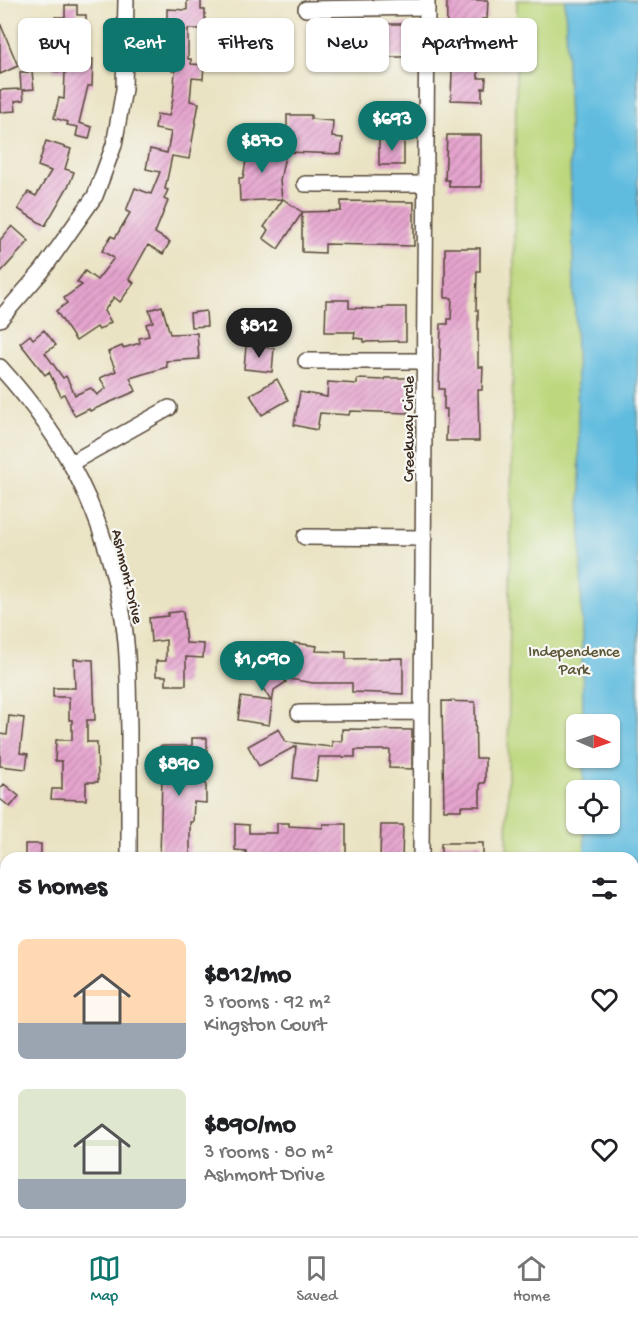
<!DOCTYPE html>
<meta charset="utf-8">
<style>
body{margin:0;font-family:"Gochi Hand",sans-serif;background:#f2f2f2;color:#202124;height:100vh;display:flex;flex-direction:column;font-size:22px;white-space:nowrap}
*{box-sizing:border-box;margin:0}
p{font-size:20px;color:#757577}
.icon{flex:none;width:33px;height:33px;fill:none;stroke:currentColor;stroke-width:2;stroke-linecap:round;stroke-linejoin:round}
.map{position:relative;flex:1;overflow:hidden}
.side{position:absolute;left:0px;top:852px;width:639px;height:384px;display:flex;flex-direction:column;background:#fff;border-radius:18px 18px 0 0;box-shadow:0 2px 4px #0004}
.side>*{flex:none}
.hud{position:absolute;left:18px;top:18px;width:603px;height:54px;display:flex;gap:12px}
.needle{width:39px;rotate:92deg}
.buttons{position:absolute;left:566px;top:714px;display:grid;gap:12px}
.buttons a{display:grid;place-items:center;width:54px;height:54px;border-radius:9px;background:#fff;box-shadow:0 2px 4px #0004;font-size:30px}
.price{position:absolute;translate:-50% -51px;padding:0 14px;border-radius:21px;background:#0f766e;color:#fff;font-size:20px;line-height:39px;filter:drop-shadow(0 2px 3px #0008)}
.price::after{content:'';position:absolute;left:50%;top:36px;width:18px;height:14px;margin-left:-9px;background:inherit;clip-path:polygon(0 0,100% 0,50% 100%)}
.price.active{background:#222;color:#fff}
ul{padding:0;list-style:none}
li{display:flex;align-items:center;gap:18px;height:150px;padding:0 18px}
li span{display:grid;place-items:center;flex:none;width:168px;height:120px;border-radius:9px;color:#555}
li>.icon{margin-inline-start:auto}
span .icon{width:72px;height:72px;fill:#fffc;stroke-width:1}
li b{font-size:26px}
h2{display:flex;justify-content:space-between;align-items:center;height:72px;padding:0 18px;font-size:26px}
.chip{padding:0 21px;border-radius:9px;background:#fff;box-shadow:0 2px 4px #0004;font-size:21px;line-height:54px}
.chip.active{background:#0f766e;color:#fff}
.tab-bar{display:flex;justify-content:space-around;align-items:center;height:84px;border-top:2px solid #e0e0e0;background:#fff;font-size:16px;color:#757577}
.tab-bar a{display:grid;justify-items:center;gap:3px}
.tab-bar .active{color:#0f766e}
.map>svg:first-child{display:block}
.green{fill:#bcd77c;stroke:#7c804d;stroke-width:1.5;fill-rule:evenodd}
.water{fill:#61bcdf;stroke:#4e737e;stroke-width:1.5}
.building{fill:url(#building-hatch)}
.lines{fill:none;stroke-linecap:round;stroke-linejoin:round}
.minor-casing{stroke:#554637;stroke-width:18}
.minor{stroke:#fff;stroke-width:15}
.labels{text-anchor:middle;stroke-width:4.5;stroke-linejoin:round;paint-order:stroke}
.street-label{font-size:16px;fill:#3b2a1e;stroke:#f6f6f2}
.park-label{font-size:16px;fill:#5b5536;stroke:#f6f6f2}
</style>
<div class="map">
<svg width="638" height="1236" viewBox="0 0 638 1236">
<defs>
<pattern id="building-hatch" width="6" height="6" patternUnits="userSpaceOnUse" patternTransform="scale(1.5)"><rect width="6" height="6" fill="#e6a4cf"/><path d="M-1 1l2-2M0 6l6-6M5 7l2-2" fill="none" stroke="#bc86a7"/></pattern>
</defs>
<rect width="100%" height="100%" fill="#f6f6f2"/>
<filter id="ink" filterUnits="userSpaceOnUse"><feTurbulence type="fractalNoise" baseFrequency=".0167" numOctaves="2"/><feDisplacementMap in="SourceGraphic" scale="12" xChannelSelector="R" yChannelSelector="G"/><feConvolveMatrix kernelMatrix="1 2 1 2 8 2 1 2 1" color-interpolation-filters="sRGB"/></filter>
<filter id="wash" filterUnits="userSpaceOnUse"><feTurbulence type="fractalNoise" baseFrequency=".008" numOctaves="4" result="noise"/><feDisplacementMap in="SourceGraphic" scale="24" xChannelSelector="R" yChannelSelector="G"/><feGaussianBlur stdDeviation="1.35" result="paint"/><feColorMatrix in="noise" values="0 0 0 0 0 0 0 0 0 0 0 0 0 0 0 0 0 1.4 0 .05"/><feComposite in="paint" operator="in"/></filter>
<g filter="url(#wash)">
<rect width="100%" height="100%" fill="#eae3c3"/>
<!-- green -->
<path class="green" d="M517,0h121v1028h-5v-170h-126zM576,724h33v34h-33zM576,790h33v34h-33z"/>
<!-- water -->
<path class="water" d="M565,0h73v953l-5,-2v-93h-48l-1,-34h25v-34h-25l-1,-32h26v-34h-26l-3,-243z"/>
<g id="blocks">
<!-- building -->
<path class="building" d="M187,0h14v10h4v19h-17v30h3v5l13,1 -1,14 -11,-1 -2,23 9,2 -10,56 -17,-3 -7,33 3,1 -4,9 4,2 -13,32 15,9 -7,12 -15,-9 -19,34 5,4 -14,19 -6,-5 -10,14 7,11 -12,8 -2,-3 -21,14 -20,-30 11,-8 -3,-5 18,-13 -5,-3 8,-11 12,9 17,-22 -12,-7 9,-15 4,2 15,-25 -4,-2 9,-23 16,6 9,-22 -14,-3 4,-20 17,4 4,-21 -16,-3 2,-15 12,2 4,-17 2,-28h-3l2,-27 -2,-18h-5v-17l20,1z
M447,0h41l-1,19h-5v25h-4v34h8l-1,10h-3v13l-31,-1 1,-29h-6z
M65,5h12v10h9v16l-31,1v-15h10z
M0,23l18,43 -18,8z
M337,24h13v13h27v-13h30v11h10v33h-10v-11h-19v4l-8,-1v10l-16,-1v-3h-27z
M54,57l39,2 -1,27h-4l-9,37 13,4 -3,12 -13,-3 2,-9 -11,-2 1,-3 -14,-4 5,-20 5,1 1,-27 -12,-1z
M20,72h12l2,17 -11,1 1,10 -9,1 1,10 -16,1v-22l21,-1z
M287,115h24v4l22,2 -1,16 11,1 -2,16 -54,-2z
M447,135h34v52h-32v-7h-4z
M379,140h25v25h-25z
M46,141l25,8 -6,20 9,3 -4,11 -25,43 -27,-17 10,-17 8,4 15,-25 -13,-5z
M249,143l37,8 -6,29 2,19 -42,2 -1,-23h4z
M283,199l19,13 39,-1v-10l73,1v44l-89,-2v9l-23,-1v-39l-24,36 -15,-11 5,-8 -4,-3z
M12,226l17,15 -29,32v-33z
M445,248h35v23h-3l-1,39h2v57h5l-1,23h-4l1,51h-33l1,-32h-3v-20h-5l2,-65h7v-5h3l1,-21h-7z
M326,300h23v8l34,1v-2h23v34l-42,1v-3l-10,-1 1,-6h-30z
M162,306l8,28 27,-1 2,26 -33,2 1,6 -37,11 6,13 -46,20 -1,-2 -14,7 -11,-22 -3,2 -12,-24 -4,3 -25,-32 10,-8 3,4 11,-9 12,15 -11,8 18,25 3,-2 9,19 16,-7 6,7 9,-7 -6,-10 16,-7 -8,-19 14,-6 1,2 17,-5 -1,-5 10,-2 -3,-12 7,-2 -4,-12z
M206,311l1,15 -16,1 -1,-14z
M246,346l28,2 -2,24 -28,-3z
M385,378h23v35l-58,-2 -1,4 -29,-2 -3,17 -23,-5 6,-33 27,5 1,-15 29,2v-5l28,1z
M277,379l11,21 -26,15 -12,-20z
M183,611l3,32 18,1 -1,14 -17,-1v28h-20v-9h-10v-15h10v-21l-15,2 -2,-24 19,-2v-3z
M294,643l23,3 -1,5 30,1v7l57,-1v36l-51,-2v-9h-39l-24,-4z
M268,654l18,28 -12,8 -5,35 -31,-5 3,-23 30,4 -22,-35z
M74,659l19,1 2,60h-8v22h10l1,40h-12v18l-35,-1 1,-10h10v-28h-7l1,-21h16v-20h-3v-23h-16v-9h22z
M442,701l33,1 1,56h9v25h-5v23h-19v4h-17z
M9,716l15,2 -4,35 8,1 -2,15 -26,-3v-32l7,1z
M279,729l7,13 46,5v-6h10v-12l70,1v39l-23,-1 1,-18h-35v7h-36l-3,24 -23,-3 3,-32 -37,20 -11,-20z
M192,738h15v13h-10l-1,32h10v20l-12,-1 -1,20h-3v36h-30l2,-81h-2v-31h32z
M4,784l15,12 -9,11 -10,-8v-10z
M277,823h12v3l34,2v-4h23v34h-100v-7l-11,-1v-26l14,1v8h28z
M381,825h22l-1,33h-22z
M441,843h42v15h-42z
M25,844h16v14h-16z"/>
</g>
</g>
<g filter="url(#ink)">
<use href="#blocks" fill-opacity="0" stroke="#554637" stroke-width="1.5"/>
<g class="lines">
<defs>
<path id="minor" d="M306,9l121,-2
M305,184h121
M0,319l42,-48 53,-75 19,-51 10,-56 2,-89
M306,361h119
M0,367c67,74 104,147 122,245 7,39 6,79 7,118 0,43 0,85 0,128
M71,463l98,-55
M305,537l119,1
M299,713l123,-1
M421,858l6,-858
M0,925h6
M0,1150h6
M633,1162h5
M127,1230v6
M277,1236l16,-6
M512,1236v-6"/>
</defs>
<!-- minor casing -->
<use href="#minor" class="minor-casing"/>
<!-- minor -->
<use href="#minor" class="minor"/>
</g>
</g>
<g class="labels">
<!-- street labels -->
<g class="street-label">
<text transform="translate(407 429) rotate(-90)" y="6">Creekway Circle</text>
<text transform="translate(129 576) rotate(77)" y="6">Ashmont Drive</text>
</g>
<!-- park labels -->
<g class="park-label">
<text x="574" y="656">Independence<tspan x="574" dy="18">Park</tspan></text>
</g>
</g>
</svg>
<div class="buttons">
<a><svg class="needle" viewBox="-14 -14 28 28"><path d="M0-13l5 13h-10z" fill="#e53935"/><path d="M0 13l5-13h-10z" fill="#757577"/></svg></a>
<a><svg class="icon" aria-label="locate" viewBox="0 0 24 24"><circle cx="12" cy="12" r="6"/><path d="M12 2v4M12 18v4M2 12h4M18 12h4"/></svg></a>
</div>
<b class="price" style="left:392px;top:152px">$693</b>
<b class="price" style="left:262px;top:174px">$870</b>
<b class="price active" style="left:259px;top:359px">$812</b>
<b class="price" style="left:262px;top:692px">$1,090</b>
<b class="price" style="left:179px;top:797px">$890</b>
<div class="hud">
<a class="chip">Buy</a>
<a class="chip active">Rent</a>
<a class="chip">Filters</a>
<a class="chip">New</a>
<a class="chip">Apartment</a>
</div>
<section class="side">
<h2>5 homes<svg class="icon" aria-label="filters" viewBox="0 0 24 24"><path d="M4 7h16M4 17h16"/><circle cx="9" cy="7" r="2"/><circle cx="15" cy="17" r="2"/></svg></h2>
<ul>
<li><span style="background:linear-gradient(#ffd9b3 70%,#9aa5b1 0)"><svg class="icon" aria-label="home" viewBox="0 0 24 24"><path d="M3 11l9-7 9 7M6 9v11h12V9"/></svg></span><div><b>$812/mo</b><p>3 rooms · 92 m²</p><p>Kingston Court</p></div><svg class="icon" aria-label="heart" viewBox="0 0 24 24"><path d="M12 20l-8-8c-3-5 5-10 8-4 3-6 11-1 8 4z"/></svg></li>
<li><span style="background:linear-gradient(#dfe7d0 75%,#9aa5b1 0)"><svg class="icon" aria-label="home" viewBox="0 0 24 24"><path d="M3 11l9-7 9 7M6 9v11h12V9"/></svg></span><div><b>$890/mo</b><p>3 rooms · 80 m²</p><p>Ashmont Drive</p></div><svg class="icon" aria-label="heart" viewBox="0 0 24 24"><path d="M12 20l-8-8c-3-5 5-10 8-4 3-6 11-1 8 4z"/></svg></li>
</ul>
</section>
</div>
<nav class="tab-bar">
<a class="active"><svg class="icon" aria-label="map" viewBox="0 0 24 24"><path d="M3 6l6-2 6 2 6-2v14l-6 2-6-2-6 2zM9 4v14M15 6v14"/></svg>Map</a>
<a><svg class="icon" aria-label="saved" viewBox="0 0 24 24"><path d="M7 4h10v16l-5-4-5 4z"/></svg>Saved</a>
<a><svg class="icon" aria-label="home" viewBox="0 0 24 24"><path d="M3 11l9-7 9 7M6 9v11h12V9"/></svg>Home</a>
</nav>
